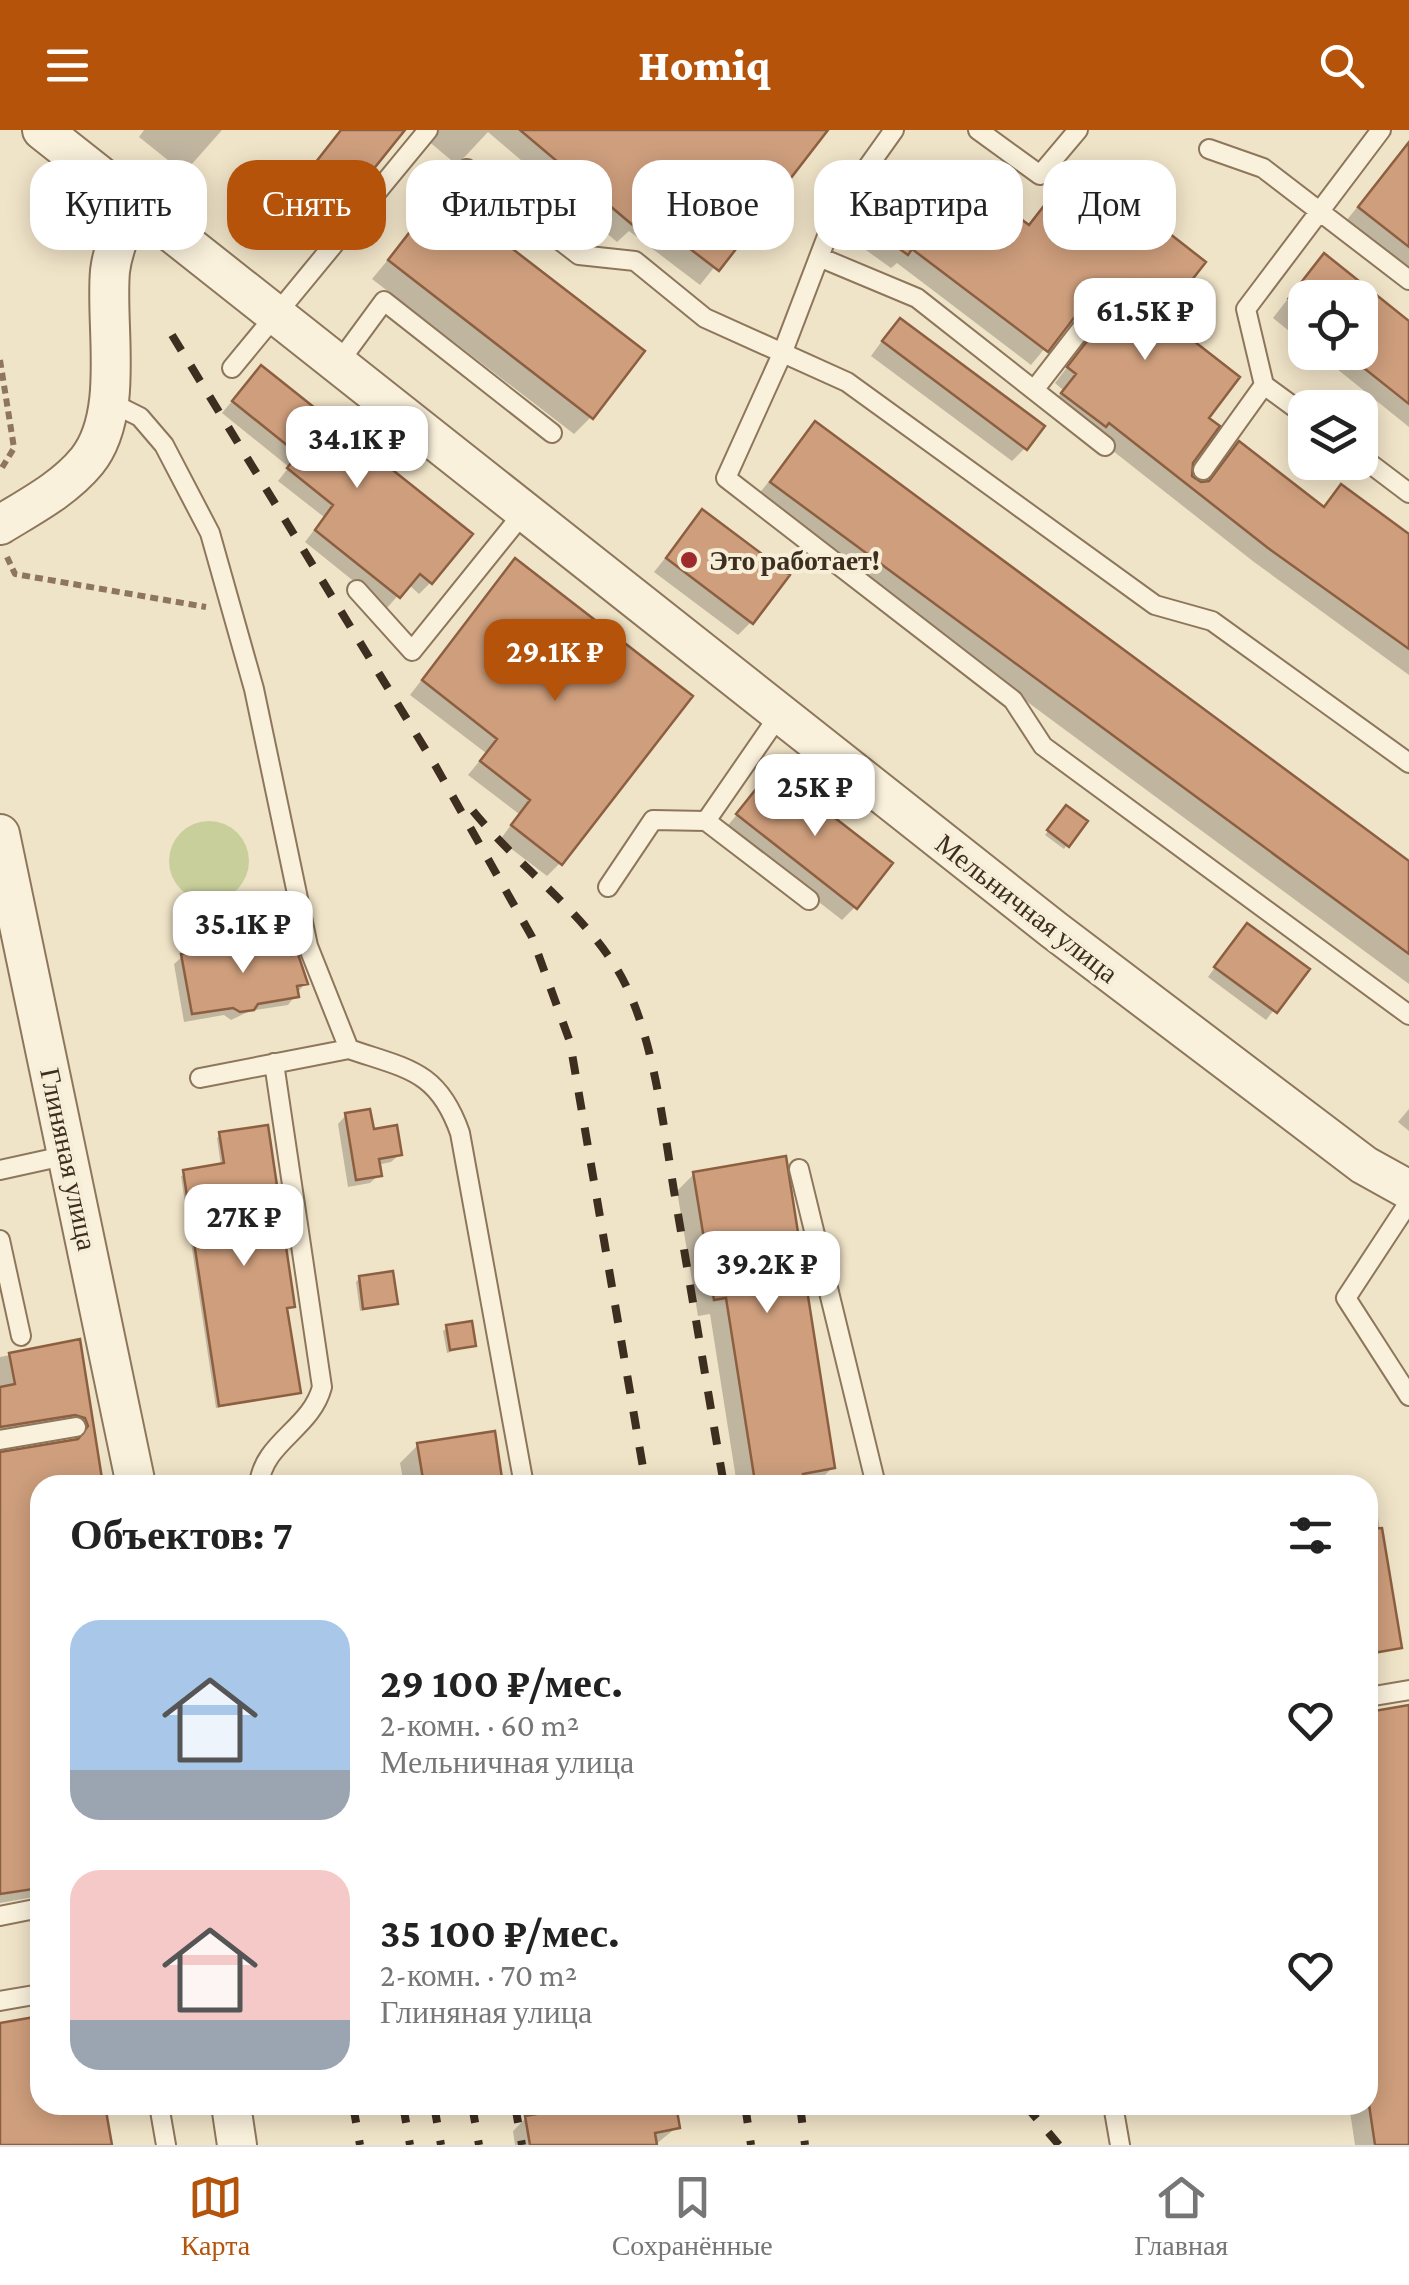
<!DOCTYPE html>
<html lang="ru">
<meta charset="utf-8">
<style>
body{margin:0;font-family:"Crimson Pro",serif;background:#f6f6f6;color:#222;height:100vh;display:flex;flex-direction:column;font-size:38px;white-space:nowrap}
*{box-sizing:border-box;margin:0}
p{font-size:32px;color:#767676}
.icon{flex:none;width:55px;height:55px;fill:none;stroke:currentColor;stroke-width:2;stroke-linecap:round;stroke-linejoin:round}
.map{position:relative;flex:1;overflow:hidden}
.details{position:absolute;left:30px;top:1345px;width:1348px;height:640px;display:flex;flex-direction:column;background:#fff;border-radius:30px;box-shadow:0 5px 25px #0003}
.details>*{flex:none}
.guide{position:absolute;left:30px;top:30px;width:1350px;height:90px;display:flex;gap:20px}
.buttons{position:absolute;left:1288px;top:150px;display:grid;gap:20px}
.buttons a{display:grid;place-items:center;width:90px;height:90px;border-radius:20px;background:#fff;box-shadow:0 5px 25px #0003;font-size:50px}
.price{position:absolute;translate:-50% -85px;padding:0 22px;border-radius:20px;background:#fff;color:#222;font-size:32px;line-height:65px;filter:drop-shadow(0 2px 5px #0008)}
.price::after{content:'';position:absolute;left:50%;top:60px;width:30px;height:22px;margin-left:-15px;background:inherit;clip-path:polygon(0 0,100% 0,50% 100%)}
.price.on{background:#b45309;color:#fff}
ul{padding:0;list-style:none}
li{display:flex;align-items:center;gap:30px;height:250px;padding:0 40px}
li span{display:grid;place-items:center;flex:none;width:280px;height:200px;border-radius:30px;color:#555}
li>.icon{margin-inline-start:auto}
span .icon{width:120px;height:120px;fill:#fffc;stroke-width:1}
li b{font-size:42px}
h2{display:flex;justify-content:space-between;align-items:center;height:120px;padding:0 40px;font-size:42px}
.tag{padding:0 35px;border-radius:30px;background:#fff;box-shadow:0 5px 25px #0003;font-size:35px;line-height:90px}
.tag.on{background:#b45309;color:#fff}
header{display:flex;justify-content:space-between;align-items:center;height:130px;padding:0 40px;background:#b45309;color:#fff;font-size:45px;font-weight:800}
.tabs{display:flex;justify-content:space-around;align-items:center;height:140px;border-top:2px solid #e0e0e0;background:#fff;font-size:28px;color:#767676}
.tabs a{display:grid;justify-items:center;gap:5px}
.tabs .on{color:#b45309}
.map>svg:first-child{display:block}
.green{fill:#c9cf9b}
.shadow{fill:#0003}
.building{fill:#cf9f7d;stroke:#8d5f41;stroke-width:2.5}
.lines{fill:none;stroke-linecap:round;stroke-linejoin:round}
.service-casing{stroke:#8d765c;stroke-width:22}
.minor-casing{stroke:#8d765c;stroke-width:42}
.path{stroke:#8d765c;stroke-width:6;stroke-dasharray:8 5;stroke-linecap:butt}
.service{stroke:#faf1dc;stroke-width:18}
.minor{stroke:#faf1dc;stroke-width:38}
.rail{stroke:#3d2e20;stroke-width:8;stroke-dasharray:18 18;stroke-linecap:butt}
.poi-dot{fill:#9e2a2b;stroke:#f7eed8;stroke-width:4}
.labels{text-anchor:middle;stroke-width:8;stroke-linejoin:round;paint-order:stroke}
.poi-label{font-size:28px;font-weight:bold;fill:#3d2e20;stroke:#f7eed8;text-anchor:start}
.street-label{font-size:28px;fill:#3d2e20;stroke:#f7eed8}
</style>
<header><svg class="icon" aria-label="menu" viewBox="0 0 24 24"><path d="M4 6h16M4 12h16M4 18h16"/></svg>Homiq<svg class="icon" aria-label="search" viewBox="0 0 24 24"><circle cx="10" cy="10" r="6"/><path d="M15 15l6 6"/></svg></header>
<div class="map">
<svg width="1409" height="2015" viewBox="0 0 1409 2015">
<rect width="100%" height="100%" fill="#f0e4c8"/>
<!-- green -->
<path class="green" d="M169 731a40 40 0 1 1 80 0a40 40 0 1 1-80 0Z"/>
<!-- shadow -->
<path class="shadow" d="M144,0h78l-38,43 -45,-36z
M341,0h60l-80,97 -35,-29z
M415,0h409l-124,155 -71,-54 -12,11 -129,-110 -31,33z
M1409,13v127l-63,-49z
M1078,36l82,152 46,100 -16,45 3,18 14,2 32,-39 83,64 19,-20 68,49v138l-155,-113 -160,-126 -45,-27 14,-19 -8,-7 51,-66 -3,-19 -16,-1 -56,68 -134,-102 -6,5 -39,-28 58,-71 41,31 17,-18 59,45z
M440,67l151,220 -17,17 -202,-155z
M1311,139l98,55v103l-93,-75h44v-54h-55v46l-32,-26z
M887,204l138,114 -13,13 -141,-105z
M250,250l181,202 -12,12 -11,-10 -21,24 -82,-66 19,-25 -46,-36 11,-14 -67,-54z
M815,294l594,440v120l-655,-484z
M702,382l49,110 -13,13 -84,-63z
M503,445l57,288 -13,13 -47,-36 19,-26 -51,-39 18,-22 -76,-58z
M772,642l83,135 -13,13 -117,-91z
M1063,681l4,34 -3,4 -19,-14z
M1239,804l67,35 -40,51 -58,-43z
M183,826l107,2 15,25 -17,22 -38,6 -19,9 -7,-5 -40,7 -10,-58z
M1409,979v22l-11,-9z
M346,985l54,39 -9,8 -14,3 2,10 -9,8 -22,4 -10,-63z
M220,1005l73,171 -8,4 13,82 -82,16 -35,-232 40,-10 -4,-28z
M694,1044l138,294 -16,16 -79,1 -27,-171 -12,2 -21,-125z
M360,1148l35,25 -35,8 -4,-29z
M447,1198l26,17 -26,8 -4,-22z
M78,1212l23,143h-61v411l-40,7v-449l78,-15 -4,-10 -74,8v-80z
M418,1315l83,40h-97l-4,-22z
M1375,1370l25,147 -32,8v-154z
M1409,1578v437h-54l-6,-40h19v-391z
M604,1975h69l4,22 -22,18h-140l-2,-14 13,-13z"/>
<!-- building -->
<path class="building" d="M341,0h64l-66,82 -38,-31z
M520,0h308l-109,141 -72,-55 -12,11z
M1409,12v105l-51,-40z
M1078,32l128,100 -43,55 77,60 -31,41 11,8 -27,37 -1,13 9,6 8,-1 30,-40 85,66 17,-23 68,50v115l-141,-101 -159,-125 -3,4 -45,-34 15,-19 -9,-7 52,-67 -2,-16 -7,-3 -11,4 -51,67 -136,-103 -4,6 -43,-31 44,-58 44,32 15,-19 61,46z
M440,63l205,158 -52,68 -205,-159z
M1324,123l85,68v83l-49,-39v-67h-71z
M900,188l145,108 -18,24 -145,-109z
M261,235l212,169 -41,50 -12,-10 -20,24 -85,-68 18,-25 -46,-37 11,-14 -66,-53z
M815,291l594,440v93l-639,-472z
M702,379l88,66 -37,49 -87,-66z
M515,428l178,138 -131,169 -51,-40 19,-25 -50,-39 17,-22 -75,-59z
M772,639l121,94 -36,46 -121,-95z
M1066,675l22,16 -19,26 -22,-17z
M1247,793l63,46 -33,44 -63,-46z
M289,806l3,19 6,-1 10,30 -11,2 2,11 -41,7 -4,6 -14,2 -7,-4 -41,6 -11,-60z
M370,979l4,20 23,-4 5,30 -23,4 3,17 -26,4 -11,-67z
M268,995l27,182 -8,1 14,85 -82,13 -36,-236 41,-7 -5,-31z
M786,1026l49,312 -32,6 2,11h-46l-4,-3 -29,-184 -12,2 -21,-128z
M393,1141l5,33 -35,5 -4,-33z
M472,1191l4,25 -26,4 -4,-25z
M80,1209l23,146h-63v403l-40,6v-442l78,-13 10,-13 -3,-8 -10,-3 -75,12v-40l15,-3 -6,-31z
M495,1301l8,54h-79l-7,-42z
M1382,1398l20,120 -34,6v-125z
M1409,1575v440h-34l-7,-47v-386z
M40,1886v89h65l7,40h-112v-122z
M589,1975h87l4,23 -25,5 2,12h-127l-5,-29z"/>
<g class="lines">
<defs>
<path id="service" d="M894,0l-57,80 -55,144 -56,124 287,222 30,46 366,269
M978,0l62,45 38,-45
M1209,19l54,19 146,112
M467,39l112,86 56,6 70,57 142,64 308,223 57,16 197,142
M819,127l98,41 188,148
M337,235l47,-64 168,132
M232,238l196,-238
M1034,260l75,-97
M110,272l30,15 24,28 46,88 44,156 54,257 41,103c58,20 89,21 111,84l64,352
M1305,285l-41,-30 -18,-76 135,-179
M1360,326l49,37
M1203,340l61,-85
M357,460l55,61 112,-139
M706,691l103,79
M608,757l45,-67 53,1 74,-107
M200,948l149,-29
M799,1039l77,316
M0,1040l68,-15
M1409,1072l-63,96 63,98
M0,1110l21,96
M0,1310l76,-13
M259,1355c4,-43 52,-56 63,-98l-48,-324
M1368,1567l41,-7
M0,1786l40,-8
M0,1871l40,-7
M159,1975l7,40
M1113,1975l7,40"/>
<path id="minor" d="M42,0l1012,800 310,235 45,25
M0,395c31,-19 64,-36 87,-64 38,-47 18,-134 23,-190 3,-24 13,-44 23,-66
M0,704l136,651
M231,1975l6,40"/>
</defs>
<!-- service casing -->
<use href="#service" class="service-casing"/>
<!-- minor casing -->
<use href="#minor" class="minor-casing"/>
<!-- path -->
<path class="path" d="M0,230l14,88 -14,23
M7,427l8,17 191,33"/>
<!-- service -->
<use href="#service" class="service"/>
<!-- minor -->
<use href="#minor" class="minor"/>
<!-- rail -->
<path class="rail" d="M172,205l263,430 97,172 38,105 76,443
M473,681c45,55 107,98 144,158 36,59 46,155 57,222 17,98 33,196 50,294
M353,1975l7,40
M403,1975l7,40
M434,1975l7,40
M472,1975l7,40
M515,1975l7,40
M745,1975l6,40
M800,1975l5,40
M1025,1975l34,40"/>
</g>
<!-- markers -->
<circle class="poi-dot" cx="689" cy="430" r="10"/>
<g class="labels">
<!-- poi labels -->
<g class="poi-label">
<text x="709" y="440">Это работает!</text>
</g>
<!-- street labels -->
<g class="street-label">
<text transform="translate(1027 778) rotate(38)" y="10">Мельничная улица</text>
<text transform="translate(69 1029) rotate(78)" y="10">Глиняная улица</text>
</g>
</g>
</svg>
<div class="buttons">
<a><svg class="icon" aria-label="locate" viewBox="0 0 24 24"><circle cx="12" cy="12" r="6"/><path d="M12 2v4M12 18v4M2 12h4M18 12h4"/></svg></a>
<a><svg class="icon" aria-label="layers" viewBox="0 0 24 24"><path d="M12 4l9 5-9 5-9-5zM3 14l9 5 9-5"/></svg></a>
</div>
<b class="price" style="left:1145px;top:233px">61.5K ₽</b>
<b class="price" style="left:357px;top:361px">34.1K ₽</b>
<b class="price on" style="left:555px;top:574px">29.1K ₽</b>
<b class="price" style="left:815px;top:709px">25K ₽</b>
<b class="price" style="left:243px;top:846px">35.1K ₽</b>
<b class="price" style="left:244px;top:1139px">27K ₽</b>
<b class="price" style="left:767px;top:1186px">39.2K ₽</b>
<div class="guide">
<a class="tag">Купить</a>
<a class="tag on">Снять</a>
<a class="tag">Фильтры</a>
<a class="tag">Новое</a>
<a class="tag">Квартира</a>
<a class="tag">Дом</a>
</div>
<section class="details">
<h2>Объектов: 7<svg class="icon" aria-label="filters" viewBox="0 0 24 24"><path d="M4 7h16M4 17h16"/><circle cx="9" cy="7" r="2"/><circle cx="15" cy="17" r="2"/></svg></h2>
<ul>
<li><span style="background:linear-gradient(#a9c7e8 75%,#9aa5b1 0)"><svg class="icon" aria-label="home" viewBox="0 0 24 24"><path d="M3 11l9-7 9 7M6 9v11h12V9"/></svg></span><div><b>29 100 ₽/мес.</b><p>2-комн. · 60 m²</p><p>Мельничная улица</p></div><svg class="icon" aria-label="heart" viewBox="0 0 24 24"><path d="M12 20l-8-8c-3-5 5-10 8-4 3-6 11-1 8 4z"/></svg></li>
<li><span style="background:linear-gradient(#f6c9c9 75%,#9aa5b1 0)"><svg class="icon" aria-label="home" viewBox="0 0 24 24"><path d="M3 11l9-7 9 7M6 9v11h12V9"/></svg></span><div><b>35 100 ₽/мес.</b><p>2-комн. · 70 m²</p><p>Глиняная улица</p></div><svg class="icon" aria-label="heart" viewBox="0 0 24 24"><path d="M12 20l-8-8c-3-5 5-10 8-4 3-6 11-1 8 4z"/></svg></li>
</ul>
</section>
</div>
<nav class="tabs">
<a class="on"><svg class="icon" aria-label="map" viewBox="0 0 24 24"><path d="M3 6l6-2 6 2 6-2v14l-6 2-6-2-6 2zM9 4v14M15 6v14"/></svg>Карта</a>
<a><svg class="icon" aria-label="saved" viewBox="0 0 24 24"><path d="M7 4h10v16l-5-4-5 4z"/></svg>Сохранённые</a>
<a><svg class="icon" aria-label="home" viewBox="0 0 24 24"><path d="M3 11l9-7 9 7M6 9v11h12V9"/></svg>Главная</a>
</nav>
